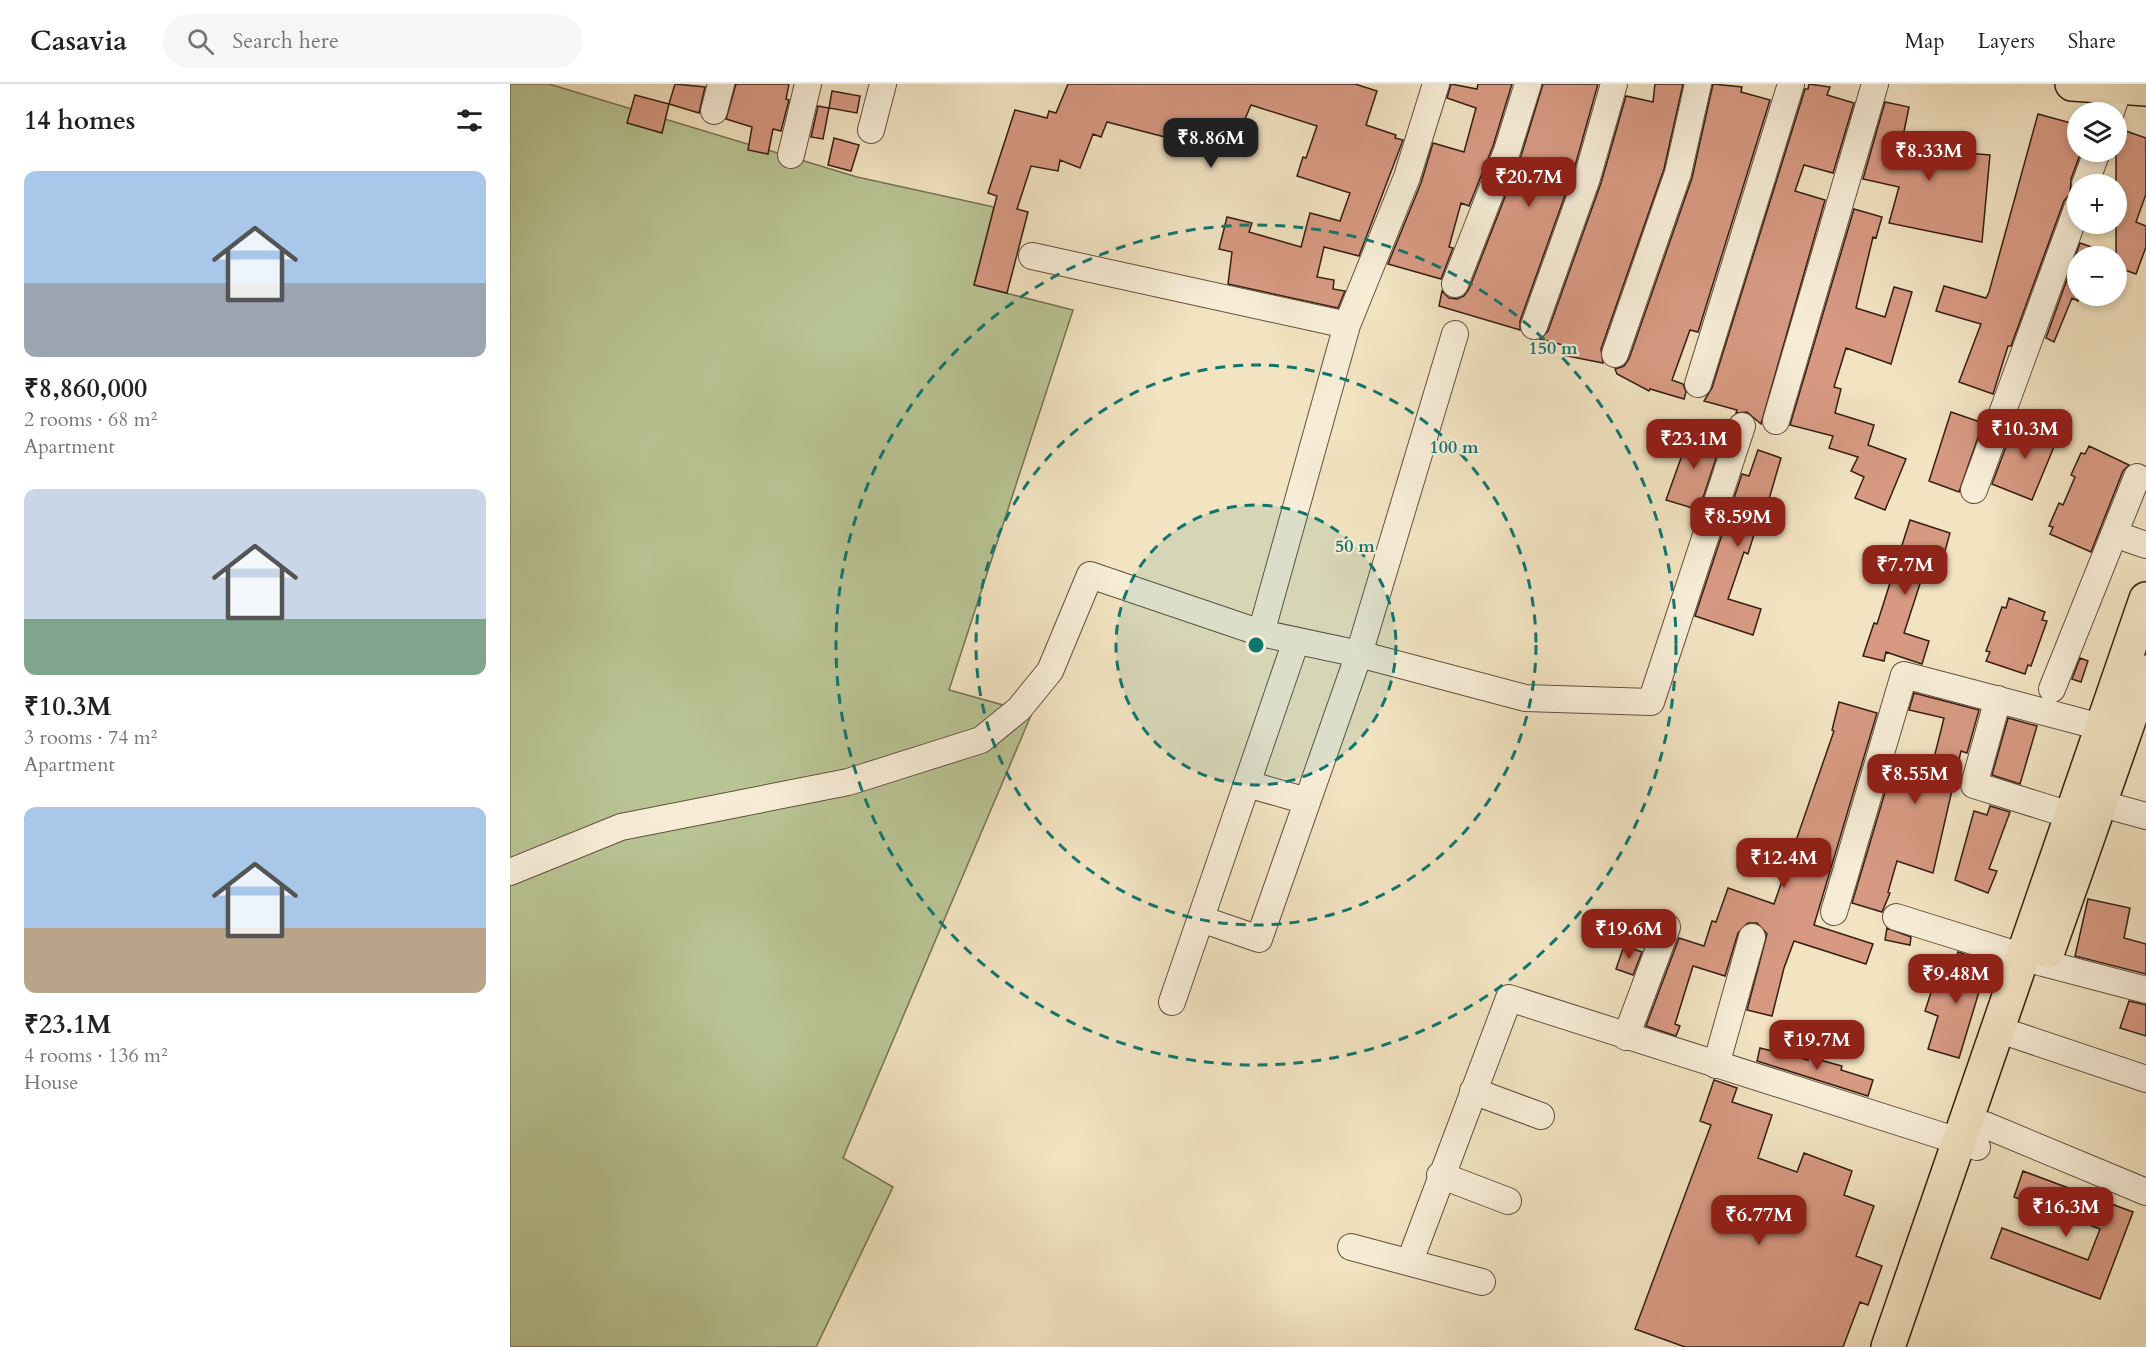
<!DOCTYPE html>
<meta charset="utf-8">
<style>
body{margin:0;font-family:Cardo,serif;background:#f6f6f6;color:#202124;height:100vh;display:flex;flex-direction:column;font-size:22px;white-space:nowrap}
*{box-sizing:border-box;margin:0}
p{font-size:20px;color:#757577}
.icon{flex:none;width:33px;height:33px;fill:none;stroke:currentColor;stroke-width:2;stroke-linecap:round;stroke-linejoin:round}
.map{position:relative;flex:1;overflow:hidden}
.details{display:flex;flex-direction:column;background:#fff;width:510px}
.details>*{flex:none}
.fabs{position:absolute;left:1557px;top:18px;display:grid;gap:12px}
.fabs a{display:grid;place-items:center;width:60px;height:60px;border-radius:50%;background:#fff;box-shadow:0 3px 9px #0003;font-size:30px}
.price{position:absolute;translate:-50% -51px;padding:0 14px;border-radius:12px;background:#8f2418;color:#fff;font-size:20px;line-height:39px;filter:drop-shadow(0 2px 3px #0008)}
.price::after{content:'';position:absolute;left:50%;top:36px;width:18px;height:14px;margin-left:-9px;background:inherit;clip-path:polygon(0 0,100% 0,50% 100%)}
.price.active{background:#222;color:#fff}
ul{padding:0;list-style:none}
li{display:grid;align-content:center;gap:12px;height:318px;padding:0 24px}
li span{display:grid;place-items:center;height:186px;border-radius:12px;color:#555}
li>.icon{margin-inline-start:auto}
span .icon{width:108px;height:108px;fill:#fffc;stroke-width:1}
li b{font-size:26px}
h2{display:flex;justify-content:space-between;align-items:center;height:72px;padding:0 24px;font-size:26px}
header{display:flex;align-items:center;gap:36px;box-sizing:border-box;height:84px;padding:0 30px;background:#fff;border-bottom:2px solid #e0e0e0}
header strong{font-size:28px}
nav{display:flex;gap:33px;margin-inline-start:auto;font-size:21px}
.search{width:420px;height:54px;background:#f6f6f6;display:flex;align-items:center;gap:15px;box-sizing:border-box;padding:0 21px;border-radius:33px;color:#757577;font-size:22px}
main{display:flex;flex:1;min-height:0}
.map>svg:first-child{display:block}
.green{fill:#b9c494;stroke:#777154;stroke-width:1.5}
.building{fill:#d79982;stroke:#351e14;stroke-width:1.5}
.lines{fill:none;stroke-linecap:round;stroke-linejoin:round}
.minor-casing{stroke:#644f3f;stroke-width:28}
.major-casing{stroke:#351e14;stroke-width:36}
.minor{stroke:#f7edd7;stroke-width:26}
.major{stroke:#f2e3c1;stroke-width:33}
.ring{fill:none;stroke:#0f766e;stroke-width:3;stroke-dasharray:10 8}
.centre{fill:#0f766e;stroke:#f7edd7;stroke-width:3}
.ring-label{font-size:18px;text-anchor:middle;font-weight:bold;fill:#0f766e;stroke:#f7edd7;stroke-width:4.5;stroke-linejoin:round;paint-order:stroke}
</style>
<header>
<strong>Casavia</strong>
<div class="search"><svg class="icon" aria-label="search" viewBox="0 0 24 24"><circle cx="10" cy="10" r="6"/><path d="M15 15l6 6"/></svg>Search here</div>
<nav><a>Map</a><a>Layers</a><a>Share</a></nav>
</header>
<main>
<section class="details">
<h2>14 homes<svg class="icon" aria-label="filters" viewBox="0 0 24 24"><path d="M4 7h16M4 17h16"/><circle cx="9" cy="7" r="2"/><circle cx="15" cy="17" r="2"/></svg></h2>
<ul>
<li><span style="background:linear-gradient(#a9c7e8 60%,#9aa5b1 0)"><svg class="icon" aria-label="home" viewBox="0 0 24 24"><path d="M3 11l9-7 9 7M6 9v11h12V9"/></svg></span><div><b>₹8,860,000</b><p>2 rooms · 68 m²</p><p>Apartment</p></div></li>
<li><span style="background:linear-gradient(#c9d6e8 70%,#7fa58c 0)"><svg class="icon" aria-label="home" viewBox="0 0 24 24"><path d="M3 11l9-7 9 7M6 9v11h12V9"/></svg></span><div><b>₹10.3M</b><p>3 rooms · 74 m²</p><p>Apartment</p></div></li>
<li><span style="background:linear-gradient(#a9c7e8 65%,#b9a48a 0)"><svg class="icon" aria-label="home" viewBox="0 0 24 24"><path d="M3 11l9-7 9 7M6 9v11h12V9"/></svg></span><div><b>₹23.1M</b><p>4 rooms · 136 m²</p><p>House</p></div></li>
</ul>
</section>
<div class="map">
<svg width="1636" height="1263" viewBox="0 0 1636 1263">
<rect width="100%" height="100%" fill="#f2e3c1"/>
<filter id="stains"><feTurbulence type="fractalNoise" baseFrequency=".00333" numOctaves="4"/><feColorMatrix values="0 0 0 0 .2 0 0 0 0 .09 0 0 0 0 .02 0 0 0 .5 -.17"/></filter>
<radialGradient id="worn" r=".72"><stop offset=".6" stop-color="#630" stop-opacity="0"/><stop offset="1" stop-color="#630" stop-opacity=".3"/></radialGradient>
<!-- green -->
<path class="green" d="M0,0h39l308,93 137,30 -20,78 99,25 -124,380 83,23 -189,445 50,29 -77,160h-306z"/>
<!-- building -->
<path class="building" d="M165,0l30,3 -6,26 -30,-9z
M226,0h53l-3,15 3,1 -8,31 -8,-2 -5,25 -20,-4 4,-23 -26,-8z
M558,0h287l22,7 -11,34 30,10 -1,3 8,2 -44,116 -35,-9 -7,30 17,3 -1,9 12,2 -7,17 -110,-24 4,-32 -13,-3 8,-32 25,6 -3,9 52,15 9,-34 30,8 10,-28 -53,-17 6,-19 3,1 11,-32 -66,-21 -17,40 -38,-16 -4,15 -85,-22 -6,15 -8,-3 -13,34 -20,-8 -2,11 -27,-5 -14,43 11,3 -21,81 -33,-8 23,-89 -9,-3 27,-83 32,8 2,-7 7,2z
M941,0l26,5 1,-5h34l-19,62 -24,60 -8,-3 -12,44 4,1 -12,31 -53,-15 33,-81 12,-40 31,9 12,-44 -29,-10z
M1033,0h55l-25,89 -53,148v9l-81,-24 3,-15 7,7 8,1 7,-3 5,-7 52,-133z
M1145,0h28l-19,85 -63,180 2,14 -41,-8 1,-10 -23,-6 8,-8 53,-148 25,-87 27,6z
M1203,0l29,3 -1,5 29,8 -72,232 -8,-2 -18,50 11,4 3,8 -2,7 -34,-10 -1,2 -32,-17 -2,-5 9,-3 5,-7 63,-181z
M1299,0l21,3 -3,8 27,8 -21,70 -29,-8 -9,26 30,9 -64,224 -14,-12 -11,1 1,-3 -33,-9 8,-13 93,-299h3z
M322,7l28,5 -3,17 -28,-5z
M125,11l34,9 -7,29 -35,-10z
M1375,18l24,5 -9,44 41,9 1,-9 48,4 -8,87 -93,-19 10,-36 -36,-8z
M308,22l11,2 -6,31 -12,-2z
M1528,30l33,9 -2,10 9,3v16h3l-10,27 -1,15 -6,7 -53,145h-3l-15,48 -34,-12 22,-58 -45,-13 8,-25 42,12 3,-6z
M1610,45l26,9v56l-10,28 10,4v21l-10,27 -20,-7v-130z
M324,54l25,7 -8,26 -23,-6z
M1344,125l28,8 -6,21 -3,-1 -17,71 29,9 9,-30 18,5 -21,72 -45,-16 -12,39 7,2 -6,24 39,12 -6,20 38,14 -21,51 -30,-12 9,-21 -13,-6 7,-14 -29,-9 4,-12 -43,-11z
M1570,159l32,11v2h-34v45l-6,-3 -18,44 -8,-4z
M1441,328l32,11 -24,69 -30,-11z
M1506,336l42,17 -26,63 -40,-16z
M1181,346l31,10 -23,70 -33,-10z
M1579,362l40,19 -6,6 -32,81 -41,-18 3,-7 -4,-1 10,-23 4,2 12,-28 -4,-2 10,-22 4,1z
M1248,366l23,8 -14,48 -4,-1 -15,49 -4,-2 -16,47 33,10 -8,26 -58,-19 47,-142 7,2z
M1400,436l40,13 -5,18 -13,-4 -28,86 25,8 -7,23 -36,-12 -2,9 -21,-5 11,-33 3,1z
M1499,514l36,14 -3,8 5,1 -16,45 -3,-1 -3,9 -39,-13 4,-9 -4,-1 6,-16 10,-28 4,1z
M1570,574l8,3 -7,21 -9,-3z
M1404,609l65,17 -12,43 -6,-2 -28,122 -36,-12 -9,31 2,1 -8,19 -30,-9 43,-144 36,11 13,-52 -35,-8z
M1329,618l38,11 -63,212 59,19 -7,20 -72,-23 -10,27 -12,48 -25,-6 20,-76 -10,-11h-9l-10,10 -13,43 -32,-10 -18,58 5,2 -4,10 -30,-10 33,-88 25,8 8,-25 4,1 12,-34 46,16 60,-173 -2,-1z
M1498,634l29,8 -17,58 -28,-9z
M1480,722l20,6 -21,57 8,2 -9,22 -33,-13 19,-69 13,4z
M1578,815l42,9 -6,30 22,6v30l-71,-18z
M1377,844l24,9 -1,8 -25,-5z
M1114,862l18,6 -9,23 -17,-6z
M1448,868l30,10 -29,96 -31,-9 10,-33 -13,-5 9,-28 13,4z
M1619,917l17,4v31l-26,-8z
M1250,964l48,12 1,-3 33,9 -1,4 32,10 -5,16 -111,-35z
M1204,996l23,8 -5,14 40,13 -14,43 39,14 7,-19 48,18 -8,24 30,11 -18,50 26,10 -14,39 -8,-3 -17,45h-158l-50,-18 76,-204 -11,-4z
M1513,1087l110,41 -33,87 -109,-41 11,-30 86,32 12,-31 -86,-32z"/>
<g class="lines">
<defs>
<path id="minor" d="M204,27l7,-27
M1601,28l8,-24
M361,46l12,-46
M281,71l17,-71
M1575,100l12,-32
M522,172l315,69
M945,200l52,-133 21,-67
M1024,242l53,-148 27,-94
M1105,270l63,-181 20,-89
M1188,300l93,-300
M1266,337l99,-337
M1464,406l104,-284
M1604,450l32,11
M751,549l86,-308 60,-148 29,-93
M1542,605l85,-212
M1488,615l-24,86 96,30
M737,700l60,17
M1592,720l44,12
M0,788l111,-45 227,-45 133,-42 38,-31 31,-38 40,-96 171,58 98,21 166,44 126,4 91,-276
M1324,828l70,-237 197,52
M1386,833l147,46 103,27
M691,835l58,20 100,-285 96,-320
M662,918l124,-361
M1505,951l131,44
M1116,953l41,-110
M1206,981l36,-128
M963,1007l68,25
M1475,1041l161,67
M930,1091l68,26
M841,1163l131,35
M900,1177l99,-263 468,149"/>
<path id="major" d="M1562,0l74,5
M1538,867l98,-279
M1378,1263l258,-748"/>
</defs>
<!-- minor casing -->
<use href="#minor" class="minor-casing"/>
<!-- major casing -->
<use href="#major" class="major-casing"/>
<!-- minor -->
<use href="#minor" class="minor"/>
<!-- major -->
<use href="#major" class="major"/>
</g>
<!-- distance rings -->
<circle cx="746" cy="561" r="140" fill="#0f766e" fill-opacity=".12"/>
<g class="ring">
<circle cx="746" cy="561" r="140"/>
<circle cx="746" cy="561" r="280"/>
<circle cx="746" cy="561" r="420"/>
</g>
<circle cx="746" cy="561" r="9" class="centre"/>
<g class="ring-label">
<text x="1043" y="270">150 m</text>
<text x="944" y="369">100 m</text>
<text x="845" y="468">50 m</text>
</g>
<rect width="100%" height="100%" filter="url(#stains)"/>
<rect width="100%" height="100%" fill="url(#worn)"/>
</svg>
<div class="fabs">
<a><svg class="icon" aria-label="layers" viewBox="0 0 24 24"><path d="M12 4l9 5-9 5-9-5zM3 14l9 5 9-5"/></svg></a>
<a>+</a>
<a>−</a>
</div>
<b class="price active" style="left:701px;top:85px">₹8.86M</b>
<b class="price" style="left:1419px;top:98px">₹8.33M</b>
<b class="price" style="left:1019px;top:124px">₹20.7M</b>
<b class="price" style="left:1515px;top:376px">₹10.3M</b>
<b class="price" style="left:1184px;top:386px">₹23.1M</b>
<b class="price" style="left:1228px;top:464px">₹8.59M</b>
<b class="price" style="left:1395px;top:512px">₹7.7M</b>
<b class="price" style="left:1405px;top:721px">₹8.55M</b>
<b class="price" style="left:1274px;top:805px">₹12.4M</b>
<b class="price" style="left:1119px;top:876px">₹19.6M</b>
<b class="price" style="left:1446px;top:921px">₹9.48M</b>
<b class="price" style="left:1307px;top:987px">₹19.7M</b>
<b class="price" style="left:1556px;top:1154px">₹16.3M</b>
<b class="price" style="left:1249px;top:1162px">₹6.77M</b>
</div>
</main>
